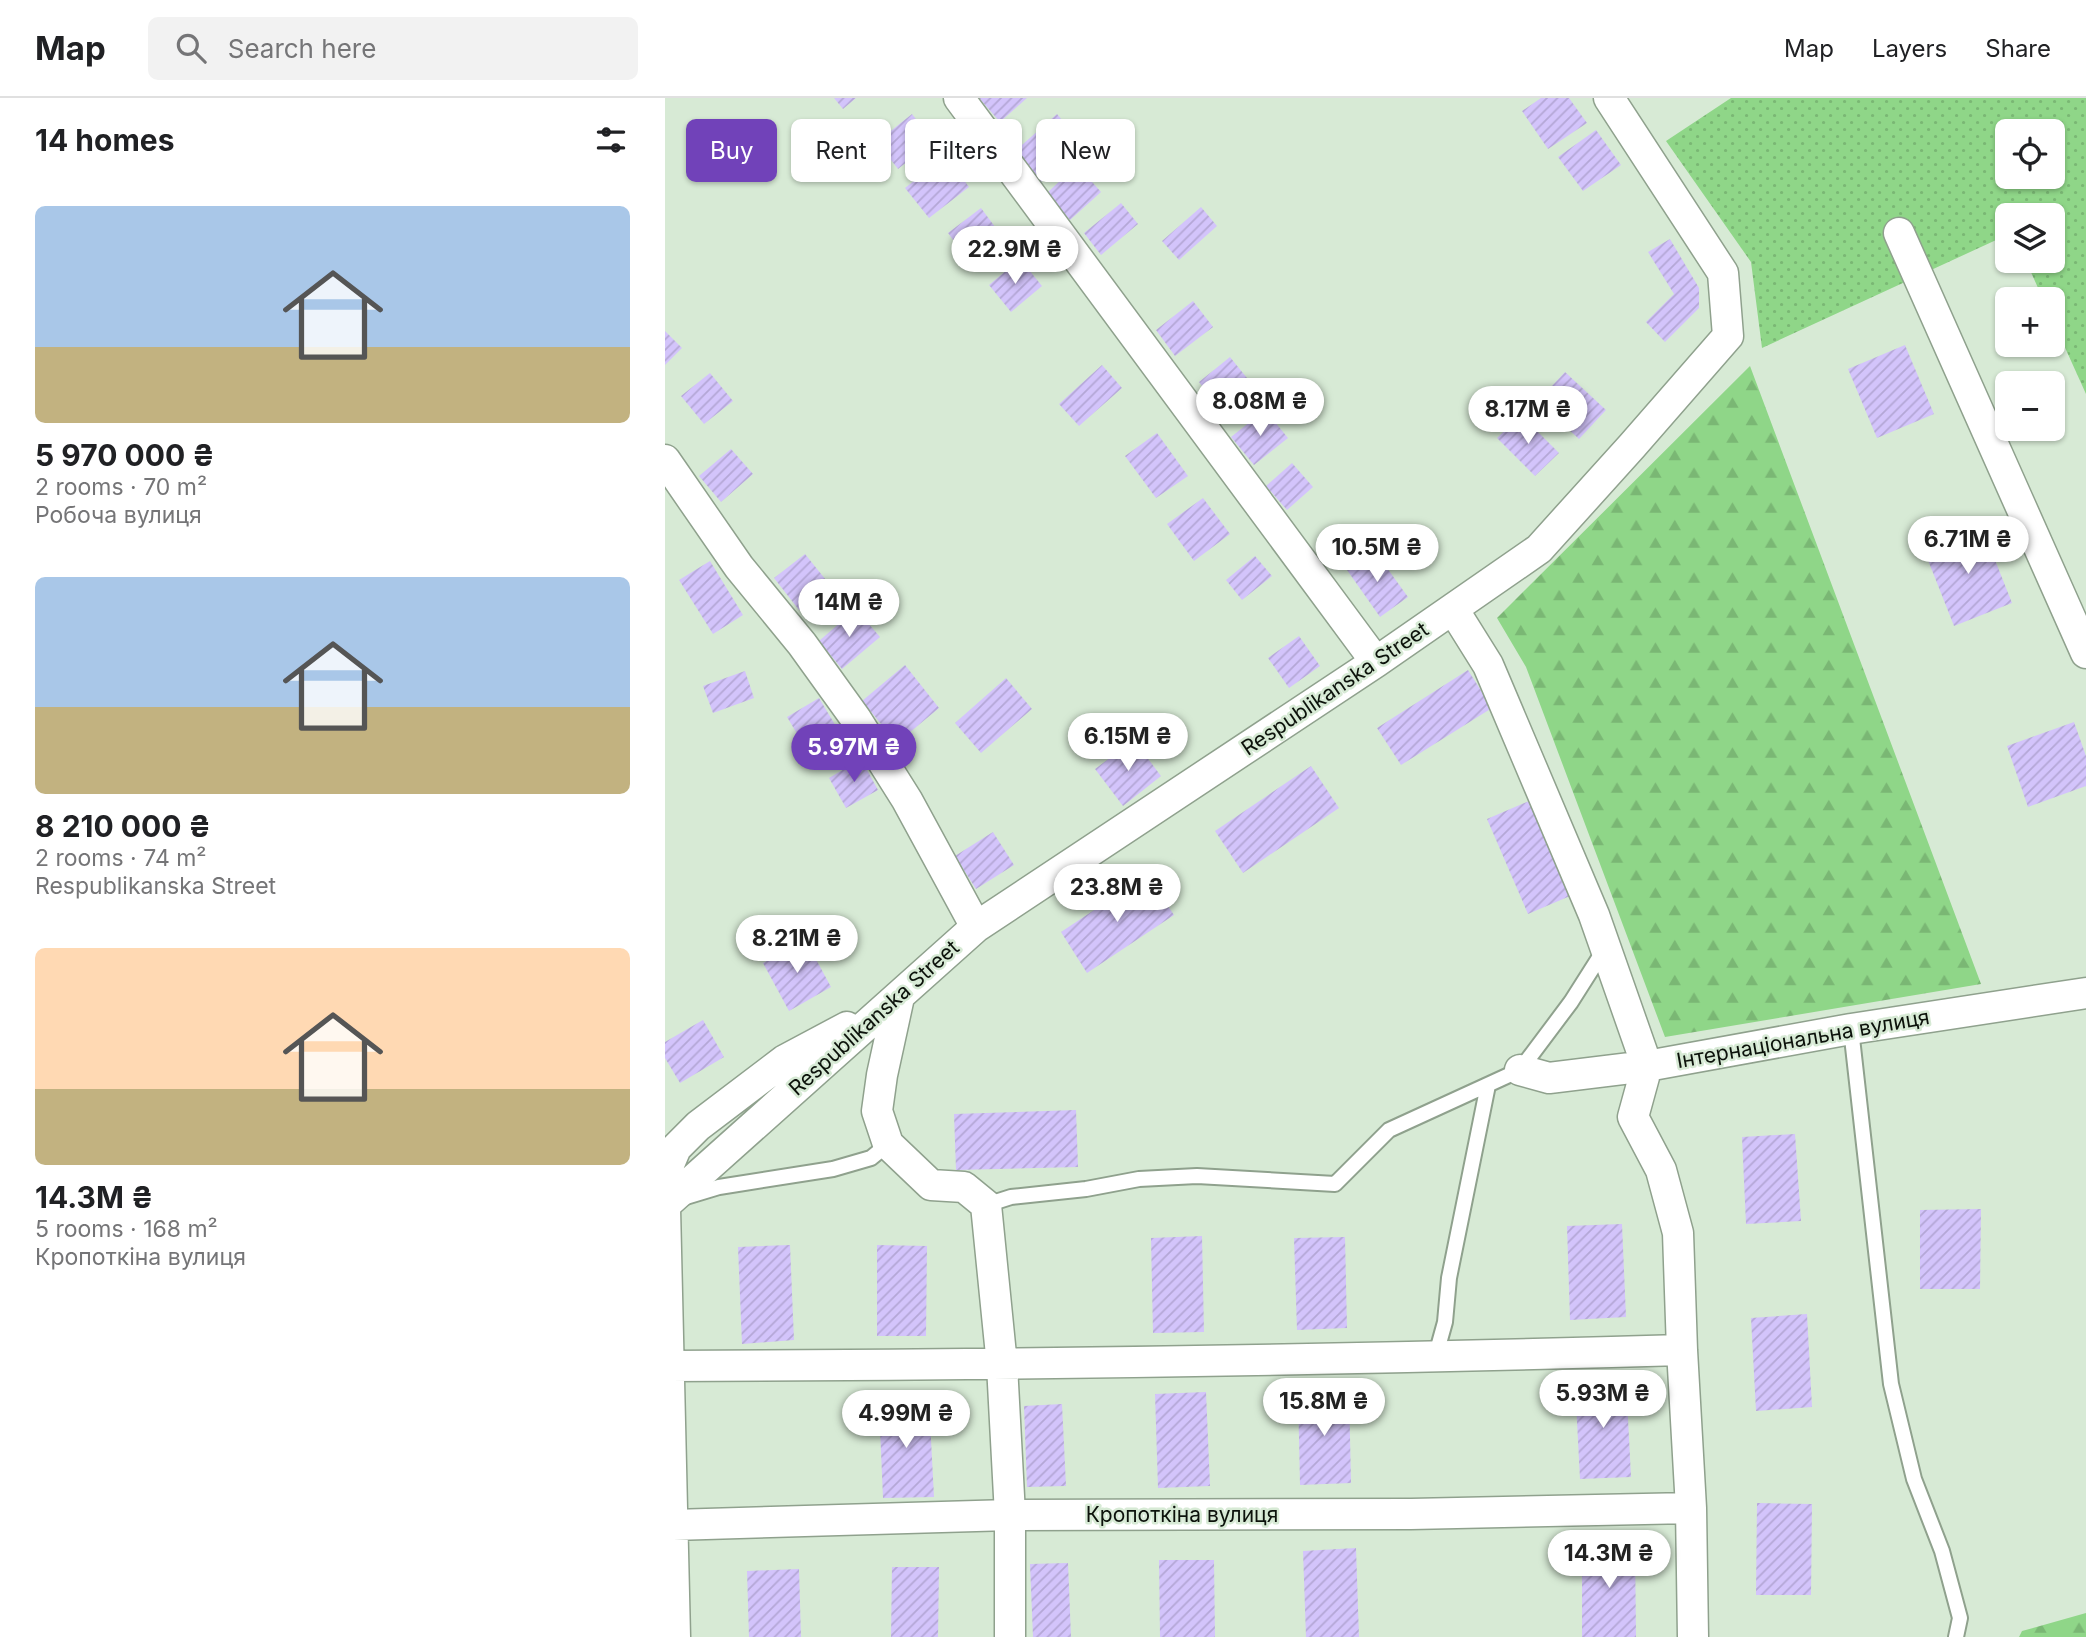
<!DOCTYPE html>
<meta charset="utf-8">
<style>
body{margin:0;font-family:Inter,sans-serif;background:#f2f2f2;color:#202124;height:100vh;display:flex;flex-direction:column;font-size:26px;white-space:nowrap}
*{box-sizing:border-box;margin:0}
p{font-size:23px;color:#757577}
.icon{flex:none;width:38px;height:38px;fill:none;stroke:currentColor;stroke-width:2;stroke-linecap:round;stroke-linejoin:round}
.map{position:relative;flex:1;overflow:hidden}
.sheet{display:flex;flex-direction:column;background:#fff;width:665px}
.sheet>*{flex:none}
.hud{position:absolute;left:21px;top:21px;width:665px;height:63px;display:flex;gap:14px}
.tools{position:absolute;left:1330px;top:21px;display:grid;gap:14px}
.tools a{display:grid;place-items:center;width:70px;height:70px;border-radius:10px;background:#fff;box-shadow:0 2px 5px #0004;font-size:35px}
.price{position:absolute;translate:-50% -60px;padding:0 16px;border-radius:24px;background:#fff;color:#222;font-size:23px;line-height:46px;filter:drop-shadow(0 2px 4px #0008)}
.price::after{content:'';position:absolute;left:50%;top:42px;width:21px;height:16px;margin-left:-10px;background:inherit;clip-path:polygon(0 0,100% 0,50% 100%)}
.price.selected{background:#7142b9;color:#fff}
ul{padding:0;list-style:none}
li{display:grid;align-content:center;gap:14px;height:371px;padding:0 35px}
li span{display:grid;place-items:center;height:217px;border-radius:10px;color:#555}
li>.icon{margin-inline-start:auto}
span .icon{width:126px;height:126px;fill:#fffc;stroke-width:1}
li b{font-size:30px}
h2{display:flex;justify-content:space-between;align-items:center;height:84px;padding:0 35px;font-size:30px}
.tag{padding:0 24px;border-radius:10px;background:#fff;box-shadow:0 2px 5px #0004;font-size:24px;line-height:63px}
.tag.selected{background:#7142b9;color:#fff}
header{display:flex;align-items:center;gap:42px;box-sizing:border-box;height:98px;padding:0 35px;background:#fff;border-bottom:2px solid #e0e0e0}
header strong{font-size:33px}
nav{display:flex;gap:38px;margin-inline-start:auto;font-size:24px}
.search{width:490px;height:63px;background:#f2f2f2;display:flex;align-items:center;gap:18px;box-sizing:border-box;padding:0 24px;border-radius:10px;color:#757577;font-size:26px}
main{display:flex;flex:1;min-height:0}
.map>svg:first-child{display:block}
.grass{fill:url(#grass-dots);fill-rule:evenodd}
.forest{fill:url(#forest-firs)}
.building{fill:url(#building-hatch)}
.lines{fill:none;stroke-linecap:round;stroke-linejoin:round}
.lane-casing{stroke:#8fa18d;stroke-width:18}
.street-casing{stroke:#8fa18d;stroke-width:33}
.lane{stroke:#fff;stroke-width:14}
.street{stroke:#fff;stroke-width:30}
.labels{text-anchor:middle;stroke-width:5;stroke-linejoin:round;paint-order:stroke}
.street-label{font-size:21px;fill:#0c120b;stroke:#d7ead5}
</style>
<header>
<strong>Map</strong>
<div class="search"><svg class="icon" aria-label="search" viewBox="0 0 24 24"><circle cx="10" cy="10" r="6"/><path d="M15 15l6 6"/></svg>Search here</div>
<nav><a>Map</a><a>Layers</a><a>Share</a></nav>
</header>
<main>
<section class="sheet">
<h2>14 homes<svg class="icon" aria-label="filters" viewBox="0 0 24 24"><path d="M4 7h16M4 17h16"/><circle cx="9" cy="7" r="2"/><circle cx="15" cy="17" r="2"/></svg></h2>
<ul>
<li><span style="background:linear-gradient(#a9c7e8 65%,#c2b280 0)"><svg class="icon" aria-label="home" viewBox="0 0 24 24"><path d="M3 11l9-7 9 7M6 9v11h12V9"/></svg></span><div><b>5 970 000 ₴</b><p>2 rooms · 70 m²</p><p>Робоча вулиця</p></div></li>
<li><span style="background:linear-gradient(#a9c7e8 60%,#c2b280 0)"><svg class="icon" aria-label="home" viewBox="0 0 24 24"><path d="M3 11l9-7 9 7M6 9v11h12V9"/></svg></span><div><b>8 210 000 ₴</b><p>2 rooms · 74 m²</p><p>Respublikanska Street</p></div></li>
<li><span style="background:linear-gradient(#ffd9b3 65%,#c2b280 0)"><svg class="icon" aria-label="home" viewBox="0 0 24 24"><path d="M3 11l9-7 9 7M6 9v11h12V9"/></svg></span><div><b>14.3M ₴</b><p>5 rooms · 168 m²</p><p>Кропоткіна вулиця</p></div></li>
</ul>
</section>
<div class="map">
<svg width="1421" height="1539" viewBox="0 0 1421 1539">
<defs>
<pattern id="grass-dots" width="8" height="8" patternUnits="userSpaceOnUse" patternTransform="scale(1.75)"><rect width="8" height="8" fill="#8fd688"/><path d="M2 2h.1M6 6h.1" fill="none" stroke="#7ab774" stroke-width="1.8" stroke-linecap="round"/></pattern>
<pattern id="forest-firs" width="22" height="20" patternUnits="userSpaceOnUse" patternTransform="scale(1.75)"><rect width="22" height="20" fill="#8fd688"/><path d="M5 1l3.5 6h-7zM16 11l3.5 6h-7z" fill="#7ab774"/></pattern>
<pattern id="building-hatch" width="6" height="6" patternUnits="userSpaceOnUse" patternTransform="scale(1.75)"><rect width="6" height="6" fill="#d3c4fb"/><path d="M-1 1l2-2M0 6l6-6M5 7l2-2" fill="none" stroke="#b4a7d6"/></pattern>
</defs>
<rect width="100%" height="100%" fill="#d7ead5"/>
<!-- grass -->
<path class="grass" d="M1066,0h355v296l-33,-73v-22h-10l-17,-38h27v-46h-46v20l-245,113 -11,-86 -85,-121zM1342,33h46v46h-46z"/>
<!-- forest -->
<path class="forest" d="M1085,268l231,618 -316,53 -139,-370 -29,-49z
M1421,1515v24h-67l3,-6z"/>
<!-- building -->
<path class="building" d="M169,0h22l-13,11z
M314,0h48l-27,24z
M876,0h28l18,25 -39,26 -26,-38z
M247,16l21,27 -35,28 -21,-27z
M392,16l26,31 -42,37 -27,-30z
M931,32l25,35 -38,26 -25,-34z
M281,58l23,31 -40,31 -24,-30z
M412,67l24,27 -31,28 -23,-27z
M456,105l17,21 -37,31 -17,-22z
M536,109l16,19 -38,34 -17,-19z
M316,110l20,27 -33,25 -20,-27z
M1005,141l29,49v20l-34,34 -19,-20 28,-28 -26,-42z
M355,161l22,27 -31,26 -22,-27z
M528,203l20,26 -38,29 -19,-26z
M0,233l17,17 -17,17z
M1240,247l29,69 -57,24 -29,-69z
M565,259l21,26 -32,25 -20,-26z
M437,267l20,23 -43,38 -20,-22z
M900,274l41,38 -27,29 -41,-38z
M45,275l23,28 -29,23 -23,-28z
M600,312l23,28 -34,27 -23,-28z
M856,317l38,38 -24,23 -38,-38z
M492,335l31,43 -32,22 -31,-42z
M66,351l22,25 -32,28 -22,-26z
M627,365l21,24 -26,23 -21,-24z
M538,400l27,36 -36,27 -27,-37z
M1317,429l30,76 -58,23 -30,-76z
M709,452l34,47 -28,20 -33,-47z
M140,456l25,31 -31,25 -25,-32z
M590,458l17,20 -30,24 -16,-20z
M45,463l33,54 -30,19 -34,-54z
M191,511l24,28 -38,32 -23,-28z
M634,538l21,30 -31,22 -21,-30z
M240,567l34,43 -42,35 -35,-42z
M803,572l24,38 -91,57 -24,-37z
M80,573l9,27 -41,15 -10,-27z
M341,580l26,31 -51,44 -26,-30z
M154,600l18,30 -32,19 -18,-30z
M1409,624l12,34v30l-58,21 -21,-61z
M469,642l27,36 -38,30 -28,-37z
M196,661l17,31 -32,18 -17,-30z
M646,668l28,42 -96,65 -28,-42z
M864,703l41,95 -42,18 -41,-95z
M328,734l21,33 -38,24 -21,-33z
M482,777l27,40 -87,58 -26,-41z
M140,841l26,48 -42,24 -26,-48z
M38,922l21,37 -44,26 -15,-25v-16z
M411,1012l2,57 -122,3 -2,-56z
M1130,1036l6,87 -55,3 -4,-87z
M1316,1111l-1,80h-60v-79z
M957,1126l4,93 -56,3 -3,-94z
M537,1138l2,96 -51,1 -2,-95z
M680,1139l2,91 -50,2 -3,-92z
M125,1147l4,95 -52,4 -4,-97z
M212,1147l50,1 -1,90h-49z
M1142,1216l5,93 -56,4 -5,-93z
M961,1282l5,97 -51,2 -5,-96z
M684,1293l2,92 -51,2 -2,-93z
M541,1294l4,94 -52,2 -3,-94z
M264,1303l5,96 -51,1 -4,-93z
M397,1306l4,82 -39,1 -3,-81z
M1092,1405l55,1 -1,91h-55z
M917,1444l53,1 1,94h-54z
M691,1450l3,89h-53l-3,-86z
M494,1462h55l1,77h-55z
M403,1465l3,74h-38l-3,-73z
M227,1469h47l-1,70h-47z
M134,1471l2,68h-52l-2,-66z"/>
<g class="lines">
<defs>
<path id="lane" d="M1186,931l40,355 23,95 28,72 18,67 -4,19
M21,1099l33,-10 114,-18 38,-11 17,-14
M321,1107l25,-8 75,-8 53,-10 58,-3 138,8 54,-54 131,-60 51,-68 33,-52
M770,1260l10,-36 4,-44 39,-193"/>
<path id="street" d="M294,0l417,564
M1234,135l187,420
M0,362l74,107 63,77 54,75 51,81 69,127
M788,511l35,56 106,250 53,151 -14,51 28,53 17,63 4,117 9,158 2,129
M234,899l-17,78 -5,36 11,33 43,41 33,2 22,18 16,160 8,150v122
M855,972l29,8 98,-12 204,-37 235,-36
M0,1076l11,-26 22,-22 87,-66 62,-33
M0,1107l311,-278 400,-265 163,-113 93,-103 96,-110 -5,-63 -114,-175
M0,1110l10,429
M4,1268c338,-1 675,-6 1013,-16
M8,1427l337,-10 401,-1 280,-6"/>
</defs>
<!-- lane casing -->
<use href="#lane" class="lane-casing"/>
<!-- street casing -->
<use href="#street" class="street-casing"/>
<!-- lane -->
<use href="#lane" class="lane"/>
<!-- street -->
<use href="#street" class="street"/>
</g>
<g class="labels">
<!-- street labels -->
<g class="street-label">
<text transform="translate(670 591) rotate(-34)" y="7">Respublikanska Street</text>
<text transform="translate(209 920) rotate(-42)" y="7">Respublikanska Street</text>
<text transform="translate(1138 941) rotate(-10)" y="7">Інтернаціональна вулиця</text>
<text x="517" y="1424">Кропоткіна вулиця</text>
</g>
</g>
</svg>
<div class="tools">
<a><svg class="icon" aria-label="locate" viewBox="0 0 24 24"><circle cx="12" cy="12" r="6"/><path d="M12 2v4M12 18v4M2 12h4M18 12h4"/></svg></a>
<a><svg class="icon" aria-label="layers" viewBox="0 0 24 24"><path d="M12 4l9 5-9 5-9-5zM3 14l9 5 9-5"/></svg></a>
<a>+</a>
<a>−</a>
</div>
<b class="price" style="left:350px;top:188px">22.9M ₴</b>
<b class="price" style="left:595px;top:340px">8.08M ₴</b>
<b class="price" style="left:863px;top:348px">8.17M ₴</b>
<b class="price" style="left:1303px;top:478px">6.71M ₴</b>
<b class="price" style="left:712px;top:486px">10.5M ₴</b>
<b class="price" style="left:184px;top:541px">14M ₴</b>
<b class="price" style="left:463px;top:675px">6.15M ₴</b>
<b class="price selected" style="left:189px;top:686px">5.97M ₴</b>
<b class="price" style="left:452px;top:826px">23.8M ₴</b>
<b class="price" style="left:132px;top:877px">8.21M ₴</b>
<b class="price" style="left:938px;top:1332px">5.93M ₴</b>
<b class="price" style="left:659px;top:1340px">15.8M ₴</b>
<b class="price" style="left:241px;top:1352px">4.99M ₴</b>
<b class="price" style="left:944px;top:1492px">14.3M ₴</b>
<div class="hud">
<a class="tag selected">Buy</a>
<a class="tag">Rent</a>
<a class="tag">Filters</a>
<a class="tag">New</a>
</div>
</div>
</main>
